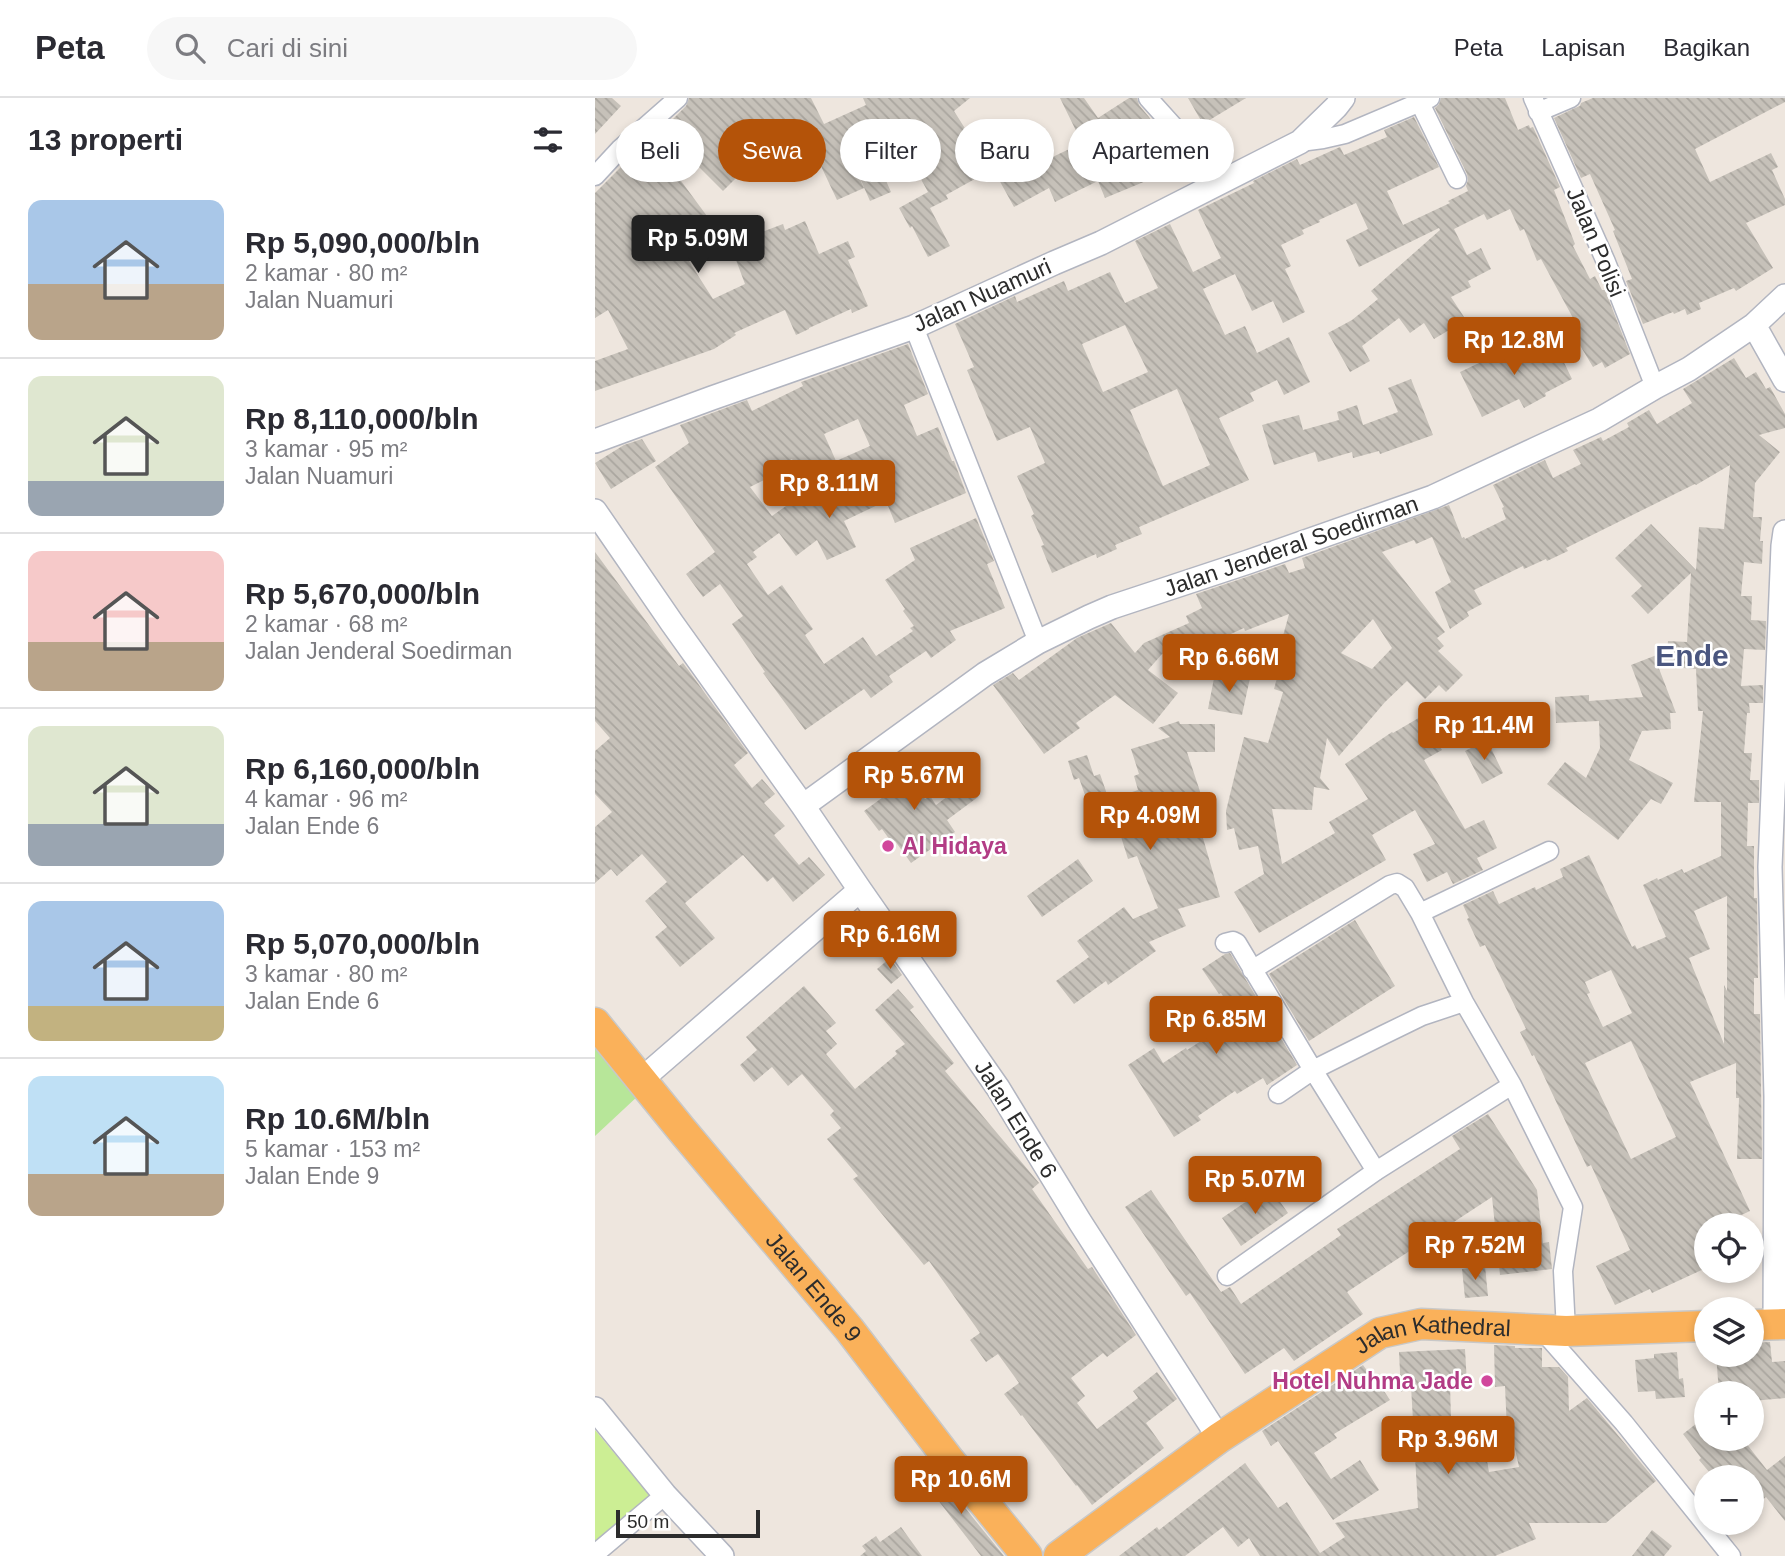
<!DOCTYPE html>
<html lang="id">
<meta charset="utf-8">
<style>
body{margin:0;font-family:Arial,sans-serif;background:#f7f7f7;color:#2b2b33;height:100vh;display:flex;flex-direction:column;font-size:26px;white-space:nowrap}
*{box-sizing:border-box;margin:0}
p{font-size:23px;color:#7c7c81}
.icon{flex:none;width:38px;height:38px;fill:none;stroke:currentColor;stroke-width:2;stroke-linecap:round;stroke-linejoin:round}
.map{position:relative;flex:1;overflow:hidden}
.side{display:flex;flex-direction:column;background:#fff;width:595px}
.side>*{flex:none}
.hud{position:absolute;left:21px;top:21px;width:665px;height:63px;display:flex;gap:14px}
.controls{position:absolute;left:1099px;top:1115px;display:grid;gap:14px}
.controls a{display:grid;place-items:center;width:70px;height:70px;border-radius:50%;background:#fff;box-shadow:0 4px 10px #0003;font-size:35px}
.scale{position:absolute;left:21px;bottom:18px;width:144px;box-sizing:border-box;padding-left:7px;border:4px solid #2c2c2c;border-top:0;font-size:19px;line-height:24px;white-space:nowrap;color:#2c2c2c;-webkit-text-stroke:5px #fff;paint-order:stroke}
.price{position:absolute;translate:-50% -60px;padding:0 16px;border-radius:7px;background:#b45309;color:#fff;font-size:23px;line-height:46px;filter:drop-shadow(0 2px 4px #0008)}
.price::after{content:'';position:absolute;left:50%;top:42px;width:21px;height:16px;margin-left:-10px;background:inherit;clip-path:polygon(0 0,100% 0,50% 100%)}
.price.current{background:#222;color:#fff}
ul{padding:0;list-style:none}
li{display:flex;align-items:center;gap:21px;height:175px;padding:0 28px}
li+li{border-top:2px solid #e1e1e2}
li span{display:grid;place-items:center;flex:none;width:196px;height:140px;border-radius:14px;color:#555}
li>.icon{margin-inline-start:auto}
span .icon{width:84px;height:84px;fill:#fffc;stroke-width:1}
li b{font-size:30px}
h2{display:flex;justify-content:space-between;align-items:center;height:84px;padding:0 28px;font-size:30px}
.tag{padding:0 24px;border-radius:32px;background:#fff;box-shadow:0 4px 10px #0003;font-size:24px;line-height:63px}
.tag.current{background:#b45309;color:#fff}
header{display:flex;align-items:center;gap:42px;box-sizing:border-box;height:98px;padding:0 35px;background:#fff;border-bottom:2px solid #e1e1e2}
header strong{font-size:33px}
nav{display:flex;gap:38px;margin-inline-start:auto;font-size:24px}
.search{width:490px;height:63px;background:#f7f7f7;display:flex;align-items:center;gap:18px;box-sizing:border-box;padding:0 24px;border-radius:38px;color:#7c7c81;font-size:26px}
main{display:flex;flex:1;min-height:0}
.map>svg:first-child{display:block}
.park{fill:#b7e699}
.pitch{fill:#ccee94}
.building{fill:url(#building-back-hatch);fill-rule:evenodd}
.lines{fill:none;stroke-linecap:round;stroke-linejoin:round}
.minor-casing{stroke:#b2b5c0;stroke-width:21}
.tertiary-casing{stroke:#b2b5c0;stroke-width:26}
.trunk-casing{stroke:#c8c8c8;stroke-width:33}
.minor{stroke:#fff;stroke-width:18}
.tertiary{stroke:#fff;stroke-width:23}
.trunk{stroke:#fab15a;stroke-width:30}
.hotel-dot{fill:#d1479c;stroke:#fff;stroke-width:2.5}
.labels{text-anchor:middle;stroke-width:5;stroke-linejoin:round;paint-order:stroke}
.street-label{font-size:23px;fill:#2c2c2c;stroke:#fff}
.hotel-label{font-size:23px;font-weight:bold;fill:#b23c85;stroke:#fff;text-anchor:start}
.district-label{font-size:30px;font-weight:bold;fill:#4a567f;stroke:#fff}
</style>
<header>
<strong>Peta</strong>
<div class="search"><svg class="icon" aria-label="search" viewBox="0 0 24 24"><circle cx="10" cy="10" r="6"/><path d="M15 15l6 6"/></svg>Cari di sini</div>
<nav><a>Peta</a><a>Lapisan</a><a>Bagikan</a></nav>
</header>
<main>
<section class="side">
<h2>13 properti<svg class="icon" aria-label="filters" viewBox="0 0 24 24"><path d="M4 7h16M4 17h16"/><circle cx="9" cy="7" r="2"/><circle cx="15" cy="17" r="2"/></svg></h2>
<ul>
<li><span style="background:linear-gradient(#a9c7e8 60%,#b9a48a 0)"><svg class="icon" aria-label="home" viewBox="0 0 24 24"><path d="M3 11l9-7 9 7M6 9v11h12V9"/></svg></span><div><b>Rp 5,090,000/bln</b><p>2 kamar · 80 m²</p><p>Jalan Nuamuri</p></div></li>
<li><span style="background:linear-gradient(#dfe7d0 75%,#9aa5b1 0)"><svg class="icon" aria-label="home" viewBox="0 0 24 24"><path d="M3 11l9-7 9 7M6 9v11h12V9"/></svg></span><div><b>Rp 8,110,000/bln</b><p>3 kamar · 95 m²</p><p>Jalan Nuamuri</p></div></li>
<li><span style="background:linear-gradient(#f6c9c9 65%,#b9a48a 0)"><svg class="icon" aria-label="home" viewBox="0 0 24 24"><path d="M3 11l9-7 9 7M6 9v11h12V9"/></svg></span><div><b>Rp 5,670,000/bln</b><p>2 kamar · 68 m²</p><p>Jalan Jenderal Soedirman</p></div></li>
<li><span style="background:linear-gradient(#dfe7d0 70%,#9aa5b1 0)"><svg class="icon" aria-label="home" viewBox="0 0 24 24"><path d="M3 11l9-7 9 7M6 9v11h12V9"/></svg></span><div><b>Rp 6,160,000/bln</b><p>4 kamar · 96 m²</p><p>Jalan Ende 6</p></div></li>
<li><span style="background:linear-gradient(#a9c7e8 75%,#c2b280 0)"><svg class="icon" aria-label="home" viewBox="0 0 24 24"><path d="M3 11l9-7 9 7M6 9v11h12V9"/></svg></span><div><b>Rp 5,070,000/bln</b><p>3 kamar · 80 m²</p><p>Jalan Ende 6</p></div></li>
<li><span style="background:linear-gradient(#bfe0f5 70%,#b9a48a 0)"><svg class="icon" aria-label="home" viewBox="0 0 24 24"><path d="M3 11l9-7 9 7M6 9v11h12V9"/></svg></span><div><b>Rp 10.6M/bln</b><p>5 kamar · 153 m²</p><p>Jalan Ende 9</p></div></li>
</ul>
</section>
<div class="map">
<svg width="1190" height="1458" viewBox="0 0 1190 1458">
<defs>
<pattern id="building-back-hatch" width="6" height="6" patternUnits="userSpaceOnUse" patternTransform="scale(1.75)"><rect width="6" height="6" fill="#c6c1b9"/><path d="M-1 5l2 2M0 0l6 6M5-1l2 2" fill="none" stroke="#aaa69f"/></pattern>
</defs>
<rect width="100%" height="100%" fill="#eee6de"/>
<!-- park -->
<path class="park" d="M0,946l44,51 -44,41z"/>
<!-- pitch -->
<path class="pitch" d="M0,1332l56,67 -56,46z"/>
<!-- building -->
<path class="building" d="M0,0h17l9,8 -26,28z
M94,0h122l13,26 42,-19 -3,-7h107l-16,13 17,27 2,-1 18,33 -45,25 2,4 -18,9 20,38 -22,11 -16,-31 -2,2 -11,-20 29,-16 -22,-40 -17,8 -11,-26 -32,15 18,39 -27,12 -17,-36 -18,8 -11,-25 -42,18 -26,26 -61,-61 24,-24z
M465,0h24l14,20 31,-20h8l2,7 10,12 12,18 -28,18 13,28 -41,17 -7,-17 -43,21 -6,-14 -35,19 -22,-40 21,-12 8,17 61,-29z
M593,0h58l-43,26z
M846,0h64l13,32 11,-5 1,3 3,-1 27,60 -6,3 21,54 -2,2 17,33 5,-3 7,14h3l25,64 -25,14 -3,-6 -9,5 -27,-45 7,-4 -32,-59 -4,2 -13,-32 -4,2 -10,-22 -23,11 -3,-6 -30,15 13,26 14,-7 10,21 -23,12 3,6 -20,10 15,23 -32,19 -10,-16 -14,10 -11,-15 -37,28 8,15 -20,11 -22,-39 24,-13 26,-21 -7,-8 69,-61 -1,-2 -80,39 -13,-27 22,-11 -12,-26 -37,17 1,2 -18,8 2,4 -23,11 10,21 -6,3 20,43 -22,11 -10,-22 -21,10 -17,-37 -32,15 22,46 20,-9 12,27 32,-16 21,45 -26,13 -7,-15 -27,13 4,8 -35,17 30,62 -110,47 3,7 -27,11 2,4 -20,9 -1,-4 -44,19 -11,-27 3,-1 -13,-29 3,-2 -17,-38 28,-13 -15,-36 -33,14 -30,-71 7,-3 -19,-43 60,-28 2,6 47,-21 4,10 42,-19 15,31 33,-15 -23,-47 35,-17 23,48 28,-14 -23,-48 56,-27 -1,-2 44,-22 3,6 40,-18 4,8 43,-18 -3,-7 30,-13 25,50 -52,24 16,34 47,-22 -2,-2 20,-10 -2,-5 2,-6 -1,-6 -32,-66 4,-4zM530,227l23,47 -45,20 -21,-48zM582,291l33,76 -47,21 -33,-76z
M998,0h192v4l-90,47 15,33 61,-29 7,14 -6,3 13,29v6l-39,18 27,45 -37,23 -2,-3 -35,15 2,6 -14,6 -2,-6 -11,5 -1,-2 -30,12 -17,-43 6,-2 -19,-48 2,-1 -25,-56 -9,4 -27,-60 21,-10 5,-2 1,-3z
M61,49l62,84 -33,24 28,44 32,-15 -15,-40 53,-20 2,6 20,-9 14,33 29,-13 7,16 -7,3 20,46 -16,7 -1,-4 -42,19v1l-13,6 -11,-25 -51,23 2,2 -22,14 -119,42v-30l33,-12 -20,-39 -13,8v-125l26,-26 7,7z
M285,69l11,25 -21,9 -11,-25z
M915,237l15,28 31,-17 16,33 -27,14 1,3 -22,12 -5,-9 -37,18 -22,-45 38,-18 -5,-10z
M313,246l20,50 -24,11 13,31 21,-9 14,34h2l12,32 -71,30 -9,-22 -42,20 12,26 -29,13 -10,-20 -21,16 -17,-23 -26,19 4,5 -10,7 21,31 14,-10 31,44 -8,6 19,29 39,-27 13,19 37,-25 -3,-3 4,-2 -11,-15 2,-2 -20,-29 30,-20 -5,-12 66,-30 18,43 -7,3 18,44 -55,23 6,9 -25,18 -5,-7 -37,25 4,6 -22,16 -7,-9 -59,41 -42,-57 2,-1 -33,-48 11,-8 -23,-32 -17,13 -17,-23 29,-22 -60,-85 34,-24 -9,-18 67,-25 5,11 51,-25 -2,-4zM263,321l12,27 -34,15 -12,-27zM197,361l15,32 -35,25 -22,-29 16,-8 -2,-5z
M1139,260l12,20 10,-6 10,17 4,-2 15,27v14l-26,7 21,17 -25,31 -2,34h9l-2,24h3l-1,23 -18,-2 -3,34h11l-1,24 15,1 -1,29 -21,-1 -3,37 22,-1v18h-14l1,10h-3l-3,40h8l-2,27h9v23h-11l-1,43h7v52h3l1,80h-4v36h6l2,145h-25l2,-61h-3v-35l-46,19 60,129 -30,14h-14v43l-54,25 -2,-4 -35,16 -19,-39 34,-16 -39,-85 -4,2 -53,-112 -2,1 -12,-24 6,-3 -41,-84 -5,2 -13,-28 2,-1 -6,-13 30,-14 6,13 36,-17 1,3 27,-13 -3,-8 29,-14 43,92 3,-2 2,4 29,-12 -23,-52 14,-7 1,2 24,-11 2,4 37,-17v-54h-27l9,-91h-5l-2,-42 -38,-3 18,47h-6l1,16 -29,2 -13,29 44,23 -12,21 -10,-5 -33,41 -71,-56 18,-22 21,16 14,-30 -1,-27 -43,2 -1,-26 34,-2v6l54,-4 -12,-32 36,-14 1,-10 19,1 4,-69 -43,41 -17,-18 11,-10 -27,-28 36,-34 45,46 3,-43 25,2 6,-64 -34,20 -1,-1 -129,64 2,3 -21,10 -1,-2 -22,10 -1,-3 -49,24 8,14 -15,8 2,4 -19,13 -15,-37 16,-10 -19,-45 -16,7 -2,-4 -32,12 63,80 -8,6 7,8 -6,5 25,24 -17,17 -7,-7 -14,14 -18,-18 -22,21 -46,54 -12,-18 -7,40 10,12 -16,-3 -2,23 -40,-1 10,55 53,-31 -6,-11 39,-23 -23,-35 47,-32 1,1 29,-17 20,34 -18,10 41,69 19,-9 13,28 -20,10 6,12 -30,14 -6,-12 -20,10 -14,-28 22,-10 -20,-34 -43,25 14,25 -127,73 -25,-41 30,-18 -6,-28 -19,4 -5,-22 -7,2 -1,-19 18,-74 24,6 15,-51 -9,-3 9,-33 -5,-2 11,-40 -44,17 -1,-3 -22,10 1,-3 -23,11 -3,-7 -35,15 -14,16 30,23 -25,31 -38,-29 -39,28 4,5 -36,26 -51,-69 20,-12 6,7 58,-42 34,-15 24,30 9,-10 45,-20 -3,-7 16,-8 -6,-14 89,-30 4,9 16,-5 -3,-10 147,-53 13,33 2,-1 1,2 41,-20 -4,-11 2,-1 -11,-22 52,-25 8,18 28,-14 -8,-14 28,-13 2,4 26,-14 -2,-4 22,-13 8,14 35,-21 -9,-14zM778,521l19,29 -20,21 -31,-16zM1132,798v95l-3,-6v59l-35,-86 21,-9 -16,-38zM1016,872l21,43 -29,14 -16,-33 3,-1 -5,-11zM1036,943l45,96 -45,22 -46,-96z
M816,281l22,56 -53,19 -1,-3 -26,7 -1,-6 -34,10 -3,-10 -41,13 -12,-40 37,-10 4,15 36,-10 -2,-8 20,-7 6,20 35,-13 -10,-24z
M47,341l14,22 -45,28 -16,-26 29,-18z
M0,454l84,114 4,-3 6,8 59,82 -14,12 18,23 10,-9 13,15 -11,9 21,23 -11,9 25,30 10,-8 16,18 -32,27 -20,-25 -6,5 -24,-27 -58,48 30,35 -35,29 -25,-30 12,-10 -22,-26 22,-19 -25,-28 -25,22 -6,-7 -16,14v-56l17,-15 -17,-18v-43l15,-13 -15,-17z
M620,575l35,5 -8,37 -34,-6z
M584,623l1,3h35v28h-28l27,82 -11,4 17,59 -42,12 8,17 -37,16 7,9 -48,34 -2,-4 -32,23 -18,-23 33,-24 -12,-16 47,-34 9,12 25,-11 -21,-52 -9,3 -11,-35 -17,5 -10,-32 -4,1 -7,-20 -5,2 -6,-19 19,-6 7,21 6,-2 9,26 29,-10 -4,-14 5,-2 -8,-25 39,-12 -12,-9z
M892,642l16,33 -21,11 -17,-33z
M301,658l29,43 5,-3 6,9 31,-23 11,15 -31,23 8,12 -44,31 -16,-22 -3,2 -10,-14 -3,2 -15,-20 26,-19 -15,-21z
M483,761l15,22 -51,36 -15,-21z
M760,822l40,66 -86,55 -40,-67z
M635,855l67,112 -30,20 -4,-7 -26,16 -2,-3 -37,25 3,4 -27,17 -46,-72 26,-17 9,15 23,-15 1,2 50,-32 -16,-25 -2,1 -17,-25 23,-15z
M295,860l12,17 -11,9 -14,-15z
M209,888l32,37 -10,8 11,13 -11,10 29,35 42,-35 -2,-3 10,-7 -30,-34 23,-21 16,18 -4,3 44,53 -9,8 94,112 -7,6 56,80 4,-2 44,68 -29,22 -4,-4 -32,25 14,18 -8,7 20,26 41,-31 -5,-7 24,-19 20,27 -31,24 18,25 -72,57 -15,-20 -1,1 -54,-71 -1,1 -17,-22 15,-11 -21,-29 -12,8 -16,-22 10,-7 -51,-72 -5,4 -71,-86 5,-3 -31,-37 14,-11 -11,-13 4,-4 -32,-37 -14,12 -16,-19 -18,15 -14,-17 17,-15 -11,-13z
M893,1016l49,76 6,53 6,-1 3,27 -52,6 -8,-78 -145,95 16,22 -69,47 -10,-13 -39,26 -55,-81 -4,3 -61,-89 26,-17 70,102 9,-5 11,17 100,-69 -4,-6 123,-80 -8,-13z
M674,1088l19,27 -47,33 -19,-28z
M890,1168l3,30 -23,2 -3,-29z
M1175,1244l2,20 13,-1v37l-33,3v-8h-33l-3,-39h36v-11z
M899,1247l21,1v2h27v19h17l9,10 1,34 18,-13 69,83 -50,42h-77l7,16 -41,17h-235l-11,-18 -11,9 -15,-20 -38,29h-66l38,-29 2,3 86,-67 33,45 9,-6 33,51 25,-16 -10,-14 83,-15 -7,-122 -10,6 -2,-40 66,-3 2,35 -17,1 1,33 17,-1 1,38h17l3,17 30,-5 -8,-36h-4l-2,-45 -10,1z
M1082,1254l2,27 4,-1 2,19 -29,2 -1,-8 -17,1 -3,-32 19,-2v-4z
M768,1267l13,18 2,-1 12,18 -56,34 3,4 -23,15 17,26 29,-19 19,30 -46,30 -55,-79 -7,5 -9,-15z
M1111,1318v22h36l25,32 18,-14v65l-19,-24 -14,11v-31h-34l-5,-6 -3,2 -11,-13 2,-2 -18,-24z
M338,1370l3,4 68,84h-23l-60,-78z
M306,1429l21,29h-62l6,-5 -4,-5 14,-10 4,6z
M1057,1432l20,16 -8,10h-32z"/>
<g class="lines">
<defs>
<path id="minor" d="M553,0l74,82
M938,0l73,164 49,125
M825,5l37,76
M943,14l33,-14
M705,44l23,-3 22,-5 85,-36
M0,78l25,-27 58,-51
M319,229l124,315
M825,815l129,-62
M630,845l8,-2 4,2 76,127 63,101
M657,872l138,-85 7,-2 8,5 15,25 44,89 48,83 61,122 -10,64 3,60
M683,996l35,-24 70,-35 39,-19 42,-14
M632,1178l149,-105 136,-86
M947,1232l82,93 107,133
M0,1456l70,-59"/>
<path id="tertiary" d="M1159,227l31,55
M0,343l117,-43 202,-71 140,-64 47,-20 199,-101 36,-35 7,-9
M0,413l77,112 131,183 57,84 138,198 82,134 139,216
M208,708l182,-132 53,-32 51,-25 23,-10 136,-45 185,-65 103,-48 63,-29 56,-33 34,-18 65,-44 31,-29
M47,981l218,-189
M1180,1226l1,-228 -6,-229 13,-321 2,-14
M0,1311l70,86 57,61"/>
<g id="trunk">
<path id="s1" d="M0,925l86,106 168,200 101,132 77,95"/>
<path d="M1157,1227l33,-1"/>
<path id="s2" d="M464,1458l160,-118 161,-105 41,-9 145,7 140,-5"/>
</g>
</defs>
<!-- minor casing -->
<use href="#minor" class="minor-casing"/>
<!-- tertiary casing -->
<use href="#tertiary" class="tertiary-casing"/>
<!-- trunk casing -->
<use href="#trunk" class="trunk-casing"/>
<!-- minor -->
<use href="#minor" class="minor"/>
<!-- tertiary -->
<use href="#tertiary" class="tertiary"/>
<!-- trunk -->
<use href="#trunk" class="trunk"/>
</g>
<!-- markers -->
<g class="hotel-dot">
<circle cx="293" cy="748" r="7"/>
<circle cx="892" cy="1283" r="7"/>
</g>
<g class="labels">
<!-- street labels -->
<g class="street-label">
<text transform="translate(1001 144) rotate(67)" y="8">Jalan Polisi</text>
<text transform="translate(387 197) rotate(-24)" y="8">Jalan Nuamuri</text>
<text transform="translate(696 448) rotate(-19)" y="8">Jalan Jenderal Soedirman</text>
<text transform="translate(421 1021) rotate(58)" y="8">Jalan Ende 6</text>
<text dy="8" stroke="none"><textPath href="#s1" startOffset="343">Jalan Ende 9</textPath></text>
<text dy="8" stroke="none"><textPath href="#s2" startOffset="443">Jalan Kathedral</textPath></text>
</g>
<!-- hotel labels -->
<g class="hotel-label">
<text x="307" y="756">Al Hidaya</text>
<text x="878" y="1291" text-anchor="end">Hotel Nuhma Jade</text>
</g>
<!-- district labels -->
<g class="district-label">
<text x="1097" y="568">Ende</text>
</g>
</g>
</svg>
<div class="controls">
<a><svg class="icon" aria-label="locate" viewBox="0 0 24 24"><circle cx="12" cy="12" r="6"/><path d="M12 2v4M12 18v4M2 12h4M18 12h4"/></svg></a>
<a><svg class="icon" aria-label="layers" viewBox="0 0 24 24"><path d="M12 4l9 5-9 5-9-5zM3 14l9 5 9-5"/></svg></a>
<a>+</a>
<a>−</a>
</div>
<div class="scale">50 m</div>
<b class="price current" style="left:103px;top:177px">Rp 5.09M</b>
<b class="price" style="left:919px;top:279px">Rp 12.8M</b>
<b class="price" style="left:234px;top:422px">Rp 8.11M</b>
<b class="price" style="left:634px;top:596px">Rp 6.66M</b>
<b class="price" style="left:889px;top:664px">Rp 11.4M</b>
<b class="price" style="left:319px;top:714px">Rp 5.67M</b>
<b class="price" style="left:555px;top:754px">Rp 4.09M</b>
<b class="price" style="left:295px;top:873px">Rp 6.16M</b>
<b class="price" style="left:621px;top:958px">Rp 6.85M</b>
<b class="price" style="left:660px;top:1118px">Rp 5.07M</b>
<b class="price" style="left:880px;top:1184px">Rp 7.52M</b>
<b class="price" style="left:853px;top:1378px">Rp 3.96M</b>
<b class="price" style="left:366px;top:1418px">Rp 10.6M</b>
<div class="hud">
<a class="tag">Beli</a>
<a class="tag current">Sewa</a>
<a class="tag">Filter</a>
<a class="tag">Baru</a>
<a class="tag">Apartemen</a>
</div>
</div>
</main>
